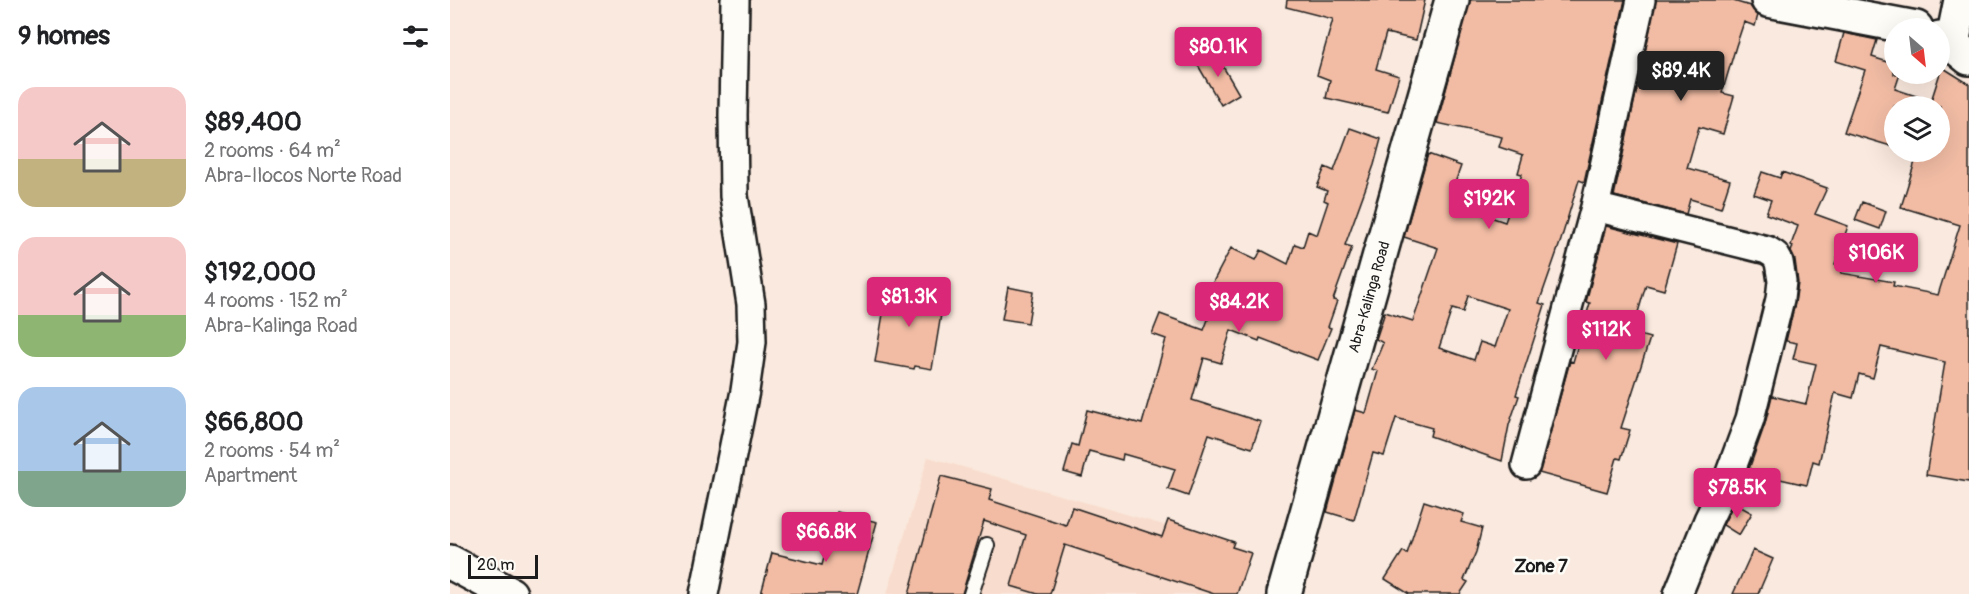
<!DOCTYPE html>
<meta charset="utf-8">
<style>
body{margin:0;font-family:Pangolin,sans-serif;background:#f6f6f6;color:#202124;height:100vh;display:flex;flex-direction:column;font-size:22px;white-space:nowrap}
*{box-sizing:border-box;margin:0}
p{font-size:20px;color:#757577}
.icon{flex:none;width:33px;height:33px;fill:none;stroke:currentColor;stroke-width:2;stroke-linecap:round;stroke-linejoin:round}
.map{position:relative;flex:1;overflow:hidden}
.panel{display:flex;flex-direction:column;background:#fff;width:450px}
.panel>*{flex:none}
.needle{width:39px;rotate:152deg}
.fabs{position:absolute;left:1434px;top:18px;display:grid;gap:12px}
.fabs a{display:grid;place-items:center;width:66px;height:66px;border-radius:50%;background:#fff;box-shadow:0 6px 24px #0002;font-size:30px}
.scale{position:absolute;left:18px;bottom:15px;width:70px;box-sizing:border-box;padding-left:6px;border:3px solid #1c1c1c;border-top:0;font-size:16px;line-height:21px;white-space:nowrap;color:#1c1c1c;-webkit-text-stroke:4px #fdfcf7;paint-order:stroke}
.price{position:absolute;translate:-50% -51px;padding:0 14px;border-radius:6px;background:#db2777;color:#fff;font-size:20px;line-height:39px;filter:drop-shadow(0 2px 3px #0008)}
.price::after{content:'';position:absolute;left:50%;top:36px;width:18px;height:14px;margin-left:-9px;background:inherit;clip-path:polygon(0 0,100% 0,50% 100%)}
.price.current{background:#222;color:#fff}
ul{padding:0;list-style:none}
li{display:flex;align-items:center;gap:18px;height:150px;padding:0 18px}
li span{display:grid;place-items:center;flex:none;width:168px;height:120px;border-radius:18px;color:#555}
li>.icon{margin-inline-start:auto}
span .icon{width:72px;height:72px;fill:#fffc;stroke-width:1}
li b{font-size:26px}
h2{display:flex;justify-content:space-between;align-items:center;height:72px;padding:0 18px;font-size:26px}
main{display:flex;flex:1;min-height:0}
.map>svg:first-child{display:block}
.built{fill:#f8dccd}
.building{fill:#f2bca4;stroke:#1c1c1c;stroke-width:1.5;fill-rule:evenodd}
.lines{fill:none;stroke-linecap:round;stroke-linejoin:round}
.service-casing{stroke:#1c1c1c;stroke-width:18}
.minor-casing{stroke:#1c1c1c;stroke-width:32}
.tertiary-casing{stroke:#1c1c1c;stroke-width:38}
.primary-casing{stroke:#1c1c1c;stroke-width:38}
.service{stroke:#fdfcf7;stroke-width:14}
.minor{stroke:#fdfcf7;stroke-width:27}
.tertiary{stroke:#fdfcf7;stroke-width:33}
.primary{stroke:#fdfcf7;stroke-width:33}
.labels{text-anchor:middle;stroke-width:5;stroke-linejoin:round;paint-order:stroke}
.street-label{font-size:15px;fill:#1c1c1c;stroke:#fdfcf7}
.quarter-label{font-size:18px;font-weight:bold;fill:#1c1c1c;stroke:#fdfcf7}
</style>
<main>
<section class="panel">
<h2>9 homes<svg class="icon" aria-label="filters" viewBox="0 0 24 24"><path d="M4 7h16M4 17h16"/><circle cx="9" cy="7" r="2"/><circle cx="15" cy="17" r="2"/></svg></h2>
<ul>
<li><span style="background:linear-gradient(#f6c9c9 60%,#c2b280 0)"><svg class="icon" aria-label="home" viewBox="0 0 24 24"><path d="M3 11l9-7 9 7M6 9v11h12V9"/></svg></span><div><b>$89,400</b><p>2 rooms · 64 m²</p><p>Abra-Ilocos Norte Road</p></div></li>
<li><span style="background:linear-gradient(#f6c9c9 65%,#8fb573 0)"><svg class="icon" aria-label="home" viewBox="0 0 24 24"><path d="M3 11l9-7 9 7M6 9v11h12V9"/></svg></span><div><b>$192,000</b><p>4 rooms · 152 m²</p><p>Abra-Kalinga Road</p></div></li>
<li><span style="background:linear-gradient(#a9c7e8 70%,#7fa58c 0)"><svg class="icon" aria-label="home" viewBox="0 0 24 24"><path d="M3 11l9-7 9 7M6 9v11h12V9"/></svg></span><div><b>$66,800</b><p>2 rooms · 54 m²</p><p>Apartment</p></div></li>
</ul>
</section>
<div class="map">
<svg width="1519" height="594" viewBox="0 0 1519 594">
<rect width="100%" height="100%" fill="#fae9de"/>
<filter id="ink" filterUnits="userSpaceOnUse"><feTurbulence type="fractalNoise" baseFrequency=".0167" numOctaves="2"/><feDisplacementMap in="SourceGraphic" scale="12" xChannelSelector="R" yChannelSelector="G"/><feConvolveMatrix kernelMatrix="1 2 1 2 8 2 1 2 1" color-interpolation-filters="sRGB"/></filter>
<g filter="url(#ink)">
<!-- built -->
<path class="built" d="M478,457l315,91 -14,46h-342z"/>
<!-- building -->
<path class="building" d="M837,0h138l-9,40 -30,-7 -10,36 23,7 -11,36 -62,-14 4,-18 -13,-5 16,-56 -47,-12z
M1020,0h155l-41,182 -5,-2 -18,60 -22,63 6,2 -29,90 3,1 -10,29 -7,36 -72,-25 2,-8 -36,-10 -12,38 -11,-3 -19,67 -27,-8 28,-102 11,3 12,-42 -6,-2 11,-26 -7,-4 9,-27 28,9 25,-73 -34,-11 24,-83 33,12 -5,14 15,6 -7,22 41,14 17,-48 -4,-1 5,-18 -24,-8 3,-10 -65,-14zM1018,296l40,13 -13,38 -15,-5 -6,18 -35,-12 13,-39 11,3z
M1206,0h74l20,6 8,9 -3,11 -11,-4 -8,24 -14,47 12,3 -11,38 -24,-7 -12,41 43,12 -9,28 -31,-9 -4,15 -72,-18z
M1394,33l33,7 -5,17 22,7v10h6l-5,15 36,12 11,-34 27,17v398l-43,-7 19,-113 -64,-15 -8,31 -14,-4 -6,24 -18,-5 -16,70 -6,-2 -6,24 -59,-13 17,-48 7,-28 34,8 10,-40 -23,-5 4,-16 -11,-2 9,-38 3,-20 -3,-23 -4,-8 2,-6 -2,-1 7,-19 -32,-12 5,-14 -17,-6 8,-22 18,6 2,-6 45,16 -12,26 33,12 -13,38 8,2 -2,7 53,9 -1,4 45,9 22,-70 -59,-18 17,-55h22v-46h-46v41l-50,-15 21,-62 -29,-9z
M764,51l25,43 -18,11 -25,-43z
M900,128l31,11 -7,26 -29,80 7,2 -19,53 4,1 -9,26 3,1 -13,32 -58,-22 -1,3 -28,-11 -10,33 -17,-5 -12,42 69,22 -9,26 -43,-14 -21,62 -20,-7 7,-20 -52,-15 -1,6 -33,-9 -7,26 -18,-5 8,-28 6,2 9,-36 55,14 24,-85 -14,-5 8,-20 44,16 16,-42 -8,-4 19,-36 25,12 5,-10 27,14 7,-20 8,3 5,-16 9,4 11,-33 -4,-2 3,-9 -10,-4 8,-20 9,4z
M1412,202l24,9 -6,18 -25,-9z
M1156,226l71,18 -13,46 -18,-5 -14,48 18,5 -29,90 9,2 -9,29 -4,-1 -10,34 -68,-19 31,-112 3,1 17,-59 -4,-1z
M438,284l39,7v2l17,3 -12,73 -17,-3 -1,3 -39,-7z
M558,287l25,5 -5,31 -26,-4z
M491,476l51,13 -3,11 77,25 6,-18 90,30 6,-17 66,22 -2,5 19,6 -14,41h-23l-149,-49 -15,49h-12l-27,-8 15,-51 -42,-14 -22,73h-53z
M974,501l40,13 -3,8 21,6 -6,24 -12,28 4,2 -8,12h-51l-24,-15 18,-28 4,3z
M1284,503l18,10 -13,22 -16,-10z
M387,512l40,10 -20,72h-96l11,-41 50,12z
M1303,550l20,9 -15,35h-25z"/>
<g class="lines">
<defs>
<path id="service" d="M521,594l16,-49"/>
<path id="minor" d="M1145,207l172,43 8,5 4,7 3,19 -2,18 -30,120 -23,62 -19,39 -30,74
M1076,465l69,-258 46,-207
M254,594l41,-203 7,-49 -1,-38 -17,-108 -1,-81 2,-115"/>
<path id="tertiary" d="M1502,44l9,-44
M0,562l60,32"/>
<path id="primary" d="M1318,0l148,28
M1490,38l12,6 17,14
M834,594l168,-594"/>
</defs>
<!-- service casing -->
<use href="#service" class="service-casing"/>
<!-- minor casing -->
<use href="#minor" class="minor-casing"/>
<!-- tertiary casing -->
<use href="#tertiary" class="tertiary-casing"/>
<!-- primary casing -->
<use href="#primary" class="primary-casing"/>
<!-- service -->
<use href="#service" class="service"/>
<!-- minor -->
<use href="#minor" class="minor"/>
<!-- tertiary -->
<use href="#tertiary" class="tertiary"/>
<!-- primary -->
<use href="#primary" class="primary"/>
</g>
</g>
<g class="labels">
<!-- street labels -->
<g class="street-label">
<text transform="translate(919 297) rotate(-74)" y="5">Abra-Kalinga Road</text>
</g>
<!-- quarter labels -->
<g class="quarter-label">
<text x="1091" y="572">Zone 7</text>
</g>
</g>
</svg>
<div class="fabs">
<a><svg class="needle" viewBox="-14 -14 28 28"><path d="M0-13l5 13h-10z" fill="#e53935"/><path d="M0 13l5-13h-10z" fill="#757577"/></svg></a>
<a><svg class="icon" aria-label="layers" viewBox="0 0 24 24"><path d="M12 4l9 5-9 5-9-5zM3 14l9 5 9-5"/></svg></a>
</div>
<div class="scale">20 m</div>
<b class="price" style="left:768px;top:78px">$80.1K</b>
<b class="price current" style="left:1231px;top:102px">$89.4K</b>
<b class="price" style="left:1039px;top:230px">$192K</b>
<b class="price" style="left:1426px;top:284px">$106K</b>
<b class="price" style="left:459px;top:328px">$81.3K</b>
<b class="price" style="left:789px;top:333px">$84.2K</b>
<b class="price" style="left:1156px;top:361px">$112K</b>
<b class="price" style="left:1287px;top:519px">$78.5K</b>
<b class="price" style="left:376px;top:563px">$66.8K</b>
</div>
</main>
